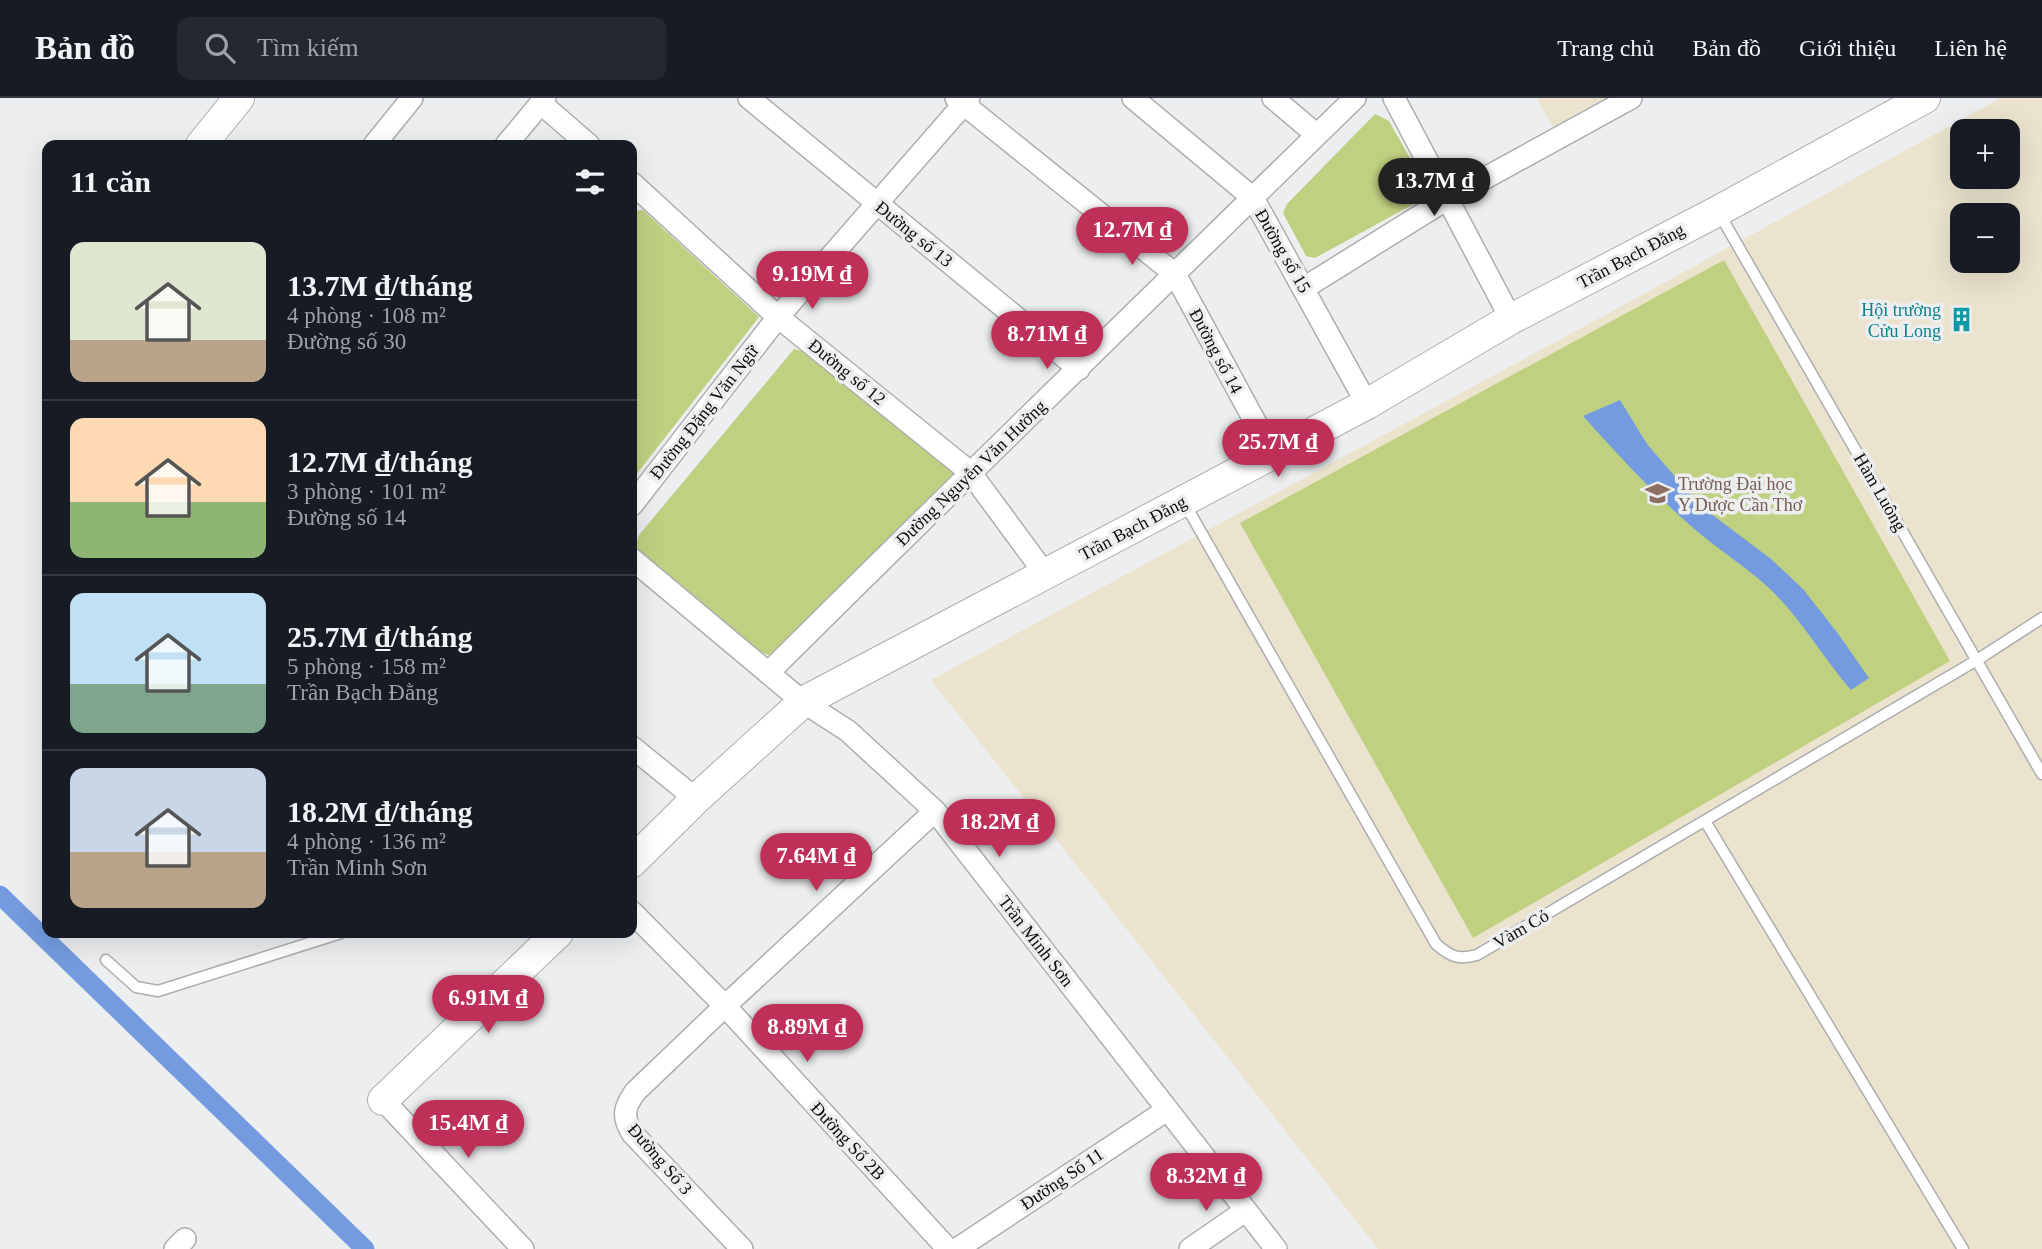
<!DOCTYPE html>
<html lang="vi">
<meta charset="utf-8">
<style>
body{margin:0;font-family:Georgia,serif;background:#242831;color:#f1f3f6;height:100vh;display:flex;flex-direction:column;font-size:26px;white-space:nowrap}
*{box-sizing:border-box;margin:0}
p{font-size:23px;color:#9ea1a6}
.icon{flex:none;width:38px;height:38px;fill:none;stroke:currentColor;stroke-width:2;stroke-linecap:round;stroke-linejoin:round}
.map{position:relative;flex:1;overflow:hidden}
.side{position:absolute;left:42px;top:42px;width:595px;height:798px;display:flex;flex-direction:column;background:#171b24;border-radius:14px;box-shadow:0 7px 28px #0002}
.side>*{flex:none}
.tools{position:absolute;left:1950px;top:21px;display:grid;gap:14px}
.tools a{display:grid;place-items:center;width:70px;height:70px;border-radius:14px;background:#171b24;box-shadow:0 7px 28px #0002;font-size:35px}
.price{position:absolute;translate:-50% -60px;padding:0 16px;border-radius:24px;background:#bf3058;color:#fff;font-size:23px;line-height:46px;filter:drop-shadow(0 2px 4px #0008)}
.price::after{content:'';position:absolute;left:50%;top:42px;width:21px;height:16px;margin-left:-10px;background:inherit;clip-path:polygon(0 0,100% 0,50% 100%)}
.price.selected{background:#222;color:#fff}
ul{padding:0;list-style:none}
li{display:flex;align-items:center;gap:21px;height:175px;padding:0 28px}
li+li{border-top:2px solid #363941}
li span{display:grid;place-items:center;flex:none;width:196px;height:140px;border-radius:14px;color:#555}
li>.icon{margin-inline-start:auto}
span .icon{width:84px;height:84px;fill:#fffc;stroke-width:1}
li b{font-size:30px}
h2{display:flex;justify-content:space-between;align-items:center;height:84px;padding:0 28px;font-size:30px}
header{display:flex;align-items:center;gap:42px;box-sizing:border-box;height:98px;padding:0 35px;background:#171b24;border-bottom:2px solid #363941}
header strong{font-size:33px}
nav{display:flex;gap:38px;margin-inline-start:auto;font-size:24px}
.search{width:490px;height:63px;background:#242831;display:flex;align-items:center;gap:18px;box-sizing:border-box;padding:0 24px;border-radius:14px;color:#9ea1a6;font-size:26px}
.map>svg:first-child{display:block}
.education{fill:#ebe3ce;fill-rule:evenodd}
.green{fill:#c0d081}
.water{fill:#749bdf}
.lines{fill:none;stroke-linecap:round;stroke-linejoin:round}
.canal{stroke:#749bdf;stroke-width:19}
.lane-casing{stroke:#acaeaf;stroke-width:13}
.street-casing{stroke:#acaeaf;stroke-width:24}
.secondary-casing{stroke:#acaeaf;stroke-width:32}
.lane{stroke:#fff;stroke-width:10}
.street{stroke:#fff;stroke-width:21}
.secondary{stroke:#fff;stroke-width:30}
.labels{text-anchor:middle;stroke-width:7;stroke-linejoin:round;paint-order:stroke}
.street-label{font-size:18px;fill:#0e0e0f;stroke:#eceeef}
.culture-label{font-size:18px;fill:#0d838f;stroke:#eceeef;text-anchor:end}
.education-label{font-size:18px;fill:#785e54;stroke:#eceeef;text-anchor:start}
</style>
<header>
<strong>Bản đồ</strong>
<div class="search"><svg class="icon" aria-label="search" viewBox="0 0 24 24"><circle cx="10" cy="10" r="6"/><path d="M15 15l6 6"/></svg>Tìm kiếm</div>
<nav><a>Trang chủ</a><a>Bản đồ</a><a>Giới thiệu</a><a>Liên hệ</a></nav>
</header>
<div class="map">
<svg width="2042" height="1151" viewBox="0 0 2042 1151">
<rect width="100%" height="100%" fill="#eceeef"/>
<!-- education -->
<path class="education" d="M1537,0h69l-53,29z
M2001,0h41v1151h-664l-447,-569 687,-372zM1962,33h45v46h-45zM1962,117h45v46h-45z"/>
<!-- green -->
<path class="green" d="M1375,16l14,7 38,67 -6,12 -106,58 -9,-2 -23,-43 4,-9z
M643,112l116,107 -127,163v-269z
M1724,162l226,401 -477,277 -233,-415z
M794,251l13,3 143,113 8,13 -182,173 -7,4 -14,-5 -116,-96 -3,-10 3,-9z"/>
<!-- water -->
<path class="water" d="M1620,302l27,44 31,36 28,30 65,49 32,30 36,46 30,43 -18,12c-28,-32 -49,-70 -80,-100 -24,-23 -54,-41 -79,-63 -39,-34 -74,-72 -109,-111z"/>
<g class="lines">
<!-- canal -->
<path class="canal" d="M0,797l365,354"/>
<defs>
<path id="lane" d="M1719,115l323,561
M1185,406l251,440c15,13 22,16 41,11l500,-295 65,-42
M1705,723l258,428
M106,862l30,27 22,4 183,-58"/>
<path id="street" d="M749,0l330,271
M956,0l219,176 97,179
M1133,0l120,100 114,206
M1273,0l44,37
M1394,0l117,221
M539,8h5l45,39
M374,47l38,-47
M506,47l39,-47
M632,85l146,134 192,155 76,103
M1304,190l143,-89 184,-101
M632,407l146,-188 191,-219
M632,461l171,143 45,29 87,80 341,438
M768,575c194,-193 391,-384 587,-575
M632,649l64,52
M632,814l93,94 223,243
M383,1002l140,149
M175,1151l10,-10
M742,1151l-110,-116c-10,-17 -8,-25 3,-41l90,-86 210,-195
M957,1151l210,-139
M1190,1151l55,-38"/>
<path id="secondary" d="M201,47l38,-47
M632,764l64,-63 107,-97 564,-298 144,-85 207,-108 207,-113
M383,1002l175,-167"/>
</defs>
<!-- lane casing -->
<use href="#lane" class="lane-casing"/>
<!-- street casing -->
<use href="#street" class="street-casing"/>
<!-- secondary casing -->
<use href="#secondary" class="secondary-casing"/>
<!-- lane -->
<use href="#lane" class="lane"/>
<!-- street -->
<use href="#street" class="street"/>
<!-- secondary -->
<use href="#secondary" class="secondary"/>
</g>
<!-- icons -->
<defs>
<symbol id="building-bare" viewBox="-9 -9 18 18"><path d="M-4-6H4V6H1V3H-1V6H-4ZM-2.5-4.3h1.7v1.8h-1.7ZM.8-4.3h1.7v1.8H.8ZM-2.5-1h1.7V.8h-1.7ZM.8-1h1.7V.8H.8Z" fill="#0f9aa8" stroke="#eceeef" stroke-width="2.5" paint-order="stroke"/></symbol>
<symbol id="university-bare" viewBox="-9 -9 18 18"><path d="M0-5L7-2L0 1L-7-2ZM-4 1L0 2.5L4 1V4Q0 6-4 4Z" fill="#8d6e63" stroke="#eceeef" stroke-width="2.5" paint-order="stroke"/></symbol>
</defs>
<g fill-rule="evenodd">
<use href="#building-bare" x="1944" y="204" width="35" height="35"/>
<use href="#university-bare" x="1640" y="378" width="35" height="35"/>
</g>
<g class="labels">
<!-- street labels -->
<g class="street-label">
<text transform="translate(914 136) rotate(39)" y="6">Đường số 13</text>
<text transform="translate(1283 153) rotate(60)" y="6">Đường số 15</text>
<text transform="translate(1631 158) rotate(-28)" y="6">Trần Bạch Đằng</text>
<text transform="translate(1216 253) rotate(62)" y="6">Đường số 14</text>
<text transform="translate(847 274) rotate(39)" y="6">Đường số 12</text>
<text transform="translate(704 314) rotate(-52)" y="6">Đường Đặng Văn Ngữ</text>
<text transform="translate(971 375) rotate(-44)" y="6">Đường Nguyễn Văn Hưởng</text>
<text transform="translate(1880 394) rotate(60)" y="6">Hàm Luông</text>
<text transform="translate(1133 430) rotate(-28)" y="6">Trần Bạch Đằng</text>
<text transform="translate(1521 831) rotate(-30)" y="6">Vàm Cỏ</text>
<text transform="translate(1036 843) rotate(52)" y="6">Trần Minh Sơn</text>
<text transform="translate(848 1043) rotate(47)" y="6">Đường Số 2B</text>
<text transform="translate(660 1061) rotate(49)" y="6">Đường Số 3</text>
<text transform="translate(1062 1081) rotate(-34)" y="6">Đường Số 11</text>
</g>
<!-- culture labels -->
<g class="culture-label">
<text x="1941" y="218">Hội trường<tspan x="1941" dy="21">Cửu Long</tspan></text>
</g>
<!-- education labels -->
<g class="education-label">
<text x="1678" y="392">Trường Đại học<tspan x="1678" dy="21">Y Dược Cần Thơ</tspan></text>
</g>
</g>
</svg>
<div class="tools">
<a>+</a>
<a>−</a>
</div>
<b class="price selected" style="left:1434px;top:120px">13.7M ₫</b>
<b class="price" style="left:1132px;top:169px">12.7M ₫</b>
<b class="price" style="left:812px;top:213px">9.19M ₫</b>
<b class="price" style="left:1047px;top:273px">8.71M ₫</b>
<b class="price" style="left:1278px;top:381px">25.7M ₫</b>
<b class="price" style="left:999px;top:761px">18.2M ₫</b>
<b class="price" style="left:816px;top:795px">7.64M ₫</b>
<b class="price" style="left:488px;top:937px">6.91M ₫</b>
<b class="price" style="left:807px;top:966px">8.89M ₫</b>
<b class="price" style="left:468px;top:1062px">15.4M ₫</b>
<b class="price" style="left:1206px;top:1115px">8.32M ₫</b>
<section class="side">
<h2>11 căn<svg class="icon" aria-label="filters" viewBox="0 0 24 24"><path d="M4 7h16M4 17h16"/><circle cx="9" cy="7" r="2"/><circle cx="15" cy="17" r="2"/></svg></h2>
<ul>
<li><span style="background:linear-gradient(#dfe7d0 70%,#b9a48a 0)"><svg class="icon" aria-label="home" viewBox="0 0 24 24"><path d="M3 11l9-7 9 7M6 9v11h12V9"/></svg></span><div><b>13.7M ₫/tháng</b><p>4 phòng · 108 m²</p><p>Đường số 30</p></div></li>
<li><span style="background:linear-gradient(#ffd9b3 60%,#8fb573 0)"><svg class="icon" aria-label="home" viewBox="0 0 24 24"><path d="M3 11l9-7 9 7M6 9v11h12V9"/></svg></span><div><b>12.7M ₫/tháng</b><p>3 phòng · 101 m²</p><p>Đường số 14</p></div></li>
<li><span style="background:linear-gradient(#bfe0f5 65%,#7fa58c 0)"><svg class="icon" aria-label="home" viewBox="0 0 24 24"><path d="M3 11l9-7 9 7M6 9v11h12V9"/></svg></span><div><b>25.7M ₫/tháng</b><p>5 phòng · 158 m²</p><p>Trần Bạch Đằng</p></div></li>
<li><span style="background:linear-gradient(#c9d6e8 60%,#b9a48a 0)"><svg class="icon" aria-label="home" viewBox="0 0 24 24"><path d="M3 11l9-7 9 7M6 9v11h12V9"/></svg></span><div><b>18.2M ₫/tháng</b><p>4 phòng · 136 m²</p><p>Trần Minh Sơn</p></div></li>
</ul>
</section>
</div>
